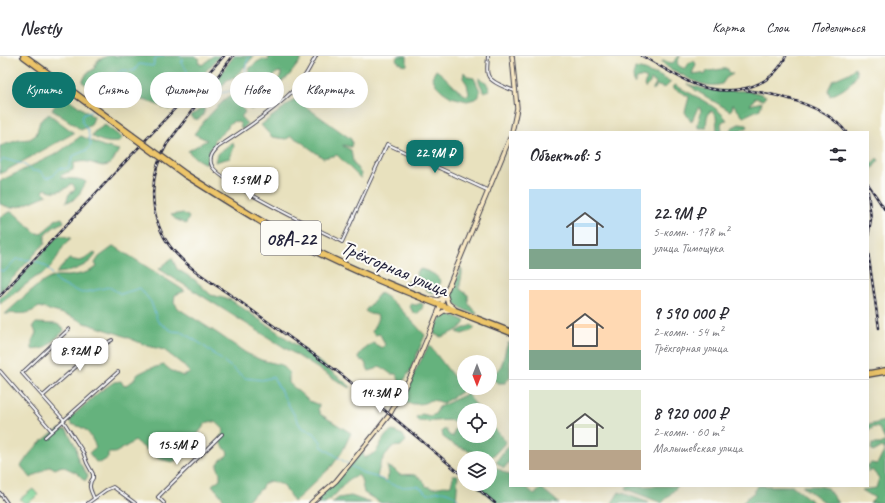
<!DOCTYPE html>
<html lang="ru">
<meta charset="utf-8">
<style>
body{margin:0;font-family:Caveat,sans-serif;background:#f7f7f7;color:#2b2b33;height:100vh;display:flex;flex-direction:column;font-size:15px;white-space:nowrap}
*{box-sizing:border-box;margin:0}
p{font-size:13px;color:#7c7c81}
.icon{flex:none;width:22px;height:22px;fill:none;stroke:currentColor;stroke-width:2;stroke-linecap:round;stroke-linejoin:round}
.map{position:relative;flex:1;overflow:hidden}
.details{position:absolute;left:509px;top:75px;width:360px;height:356px;display:flex;flex-direction:column;background:#fff;border-radius:0px;box-shadow:0 4px 16px #0002}
.details>*{flex:none}
.guide{position:absolute;left:12px;top:16px;width:380px;height:36px;display:flex;gap:8px}
.needle{width:26px;rotate:180deg}
.fabs{position:absolute;left:457px;top:299px;display:grid;gap:8px}
.fabs a{display:grid;place-items:center;width:40px;height:40px;border-radius:50%;background:#fff;box-shadow:0 4px 16px #0002;font-size:20px}
.price{position:absolute;translate:-50% -34px;padding:0 9px;border-radius:8px;background:#fff;color:#222;font-size:13px;line-height:26px;filter:drop-shadow(0 1px 2px #0008)}
.price::after{content:'';position:absolute;left:50%;top:24px;width:12px;height:9px;margin-left:-6px;background:inherit;clip-path:polygon(0 0,100% 0,50% 100%)}
.price.selected{background:#0f766e;color:#fff}
ul{padding:0;list-style:none}
li{display:flex;align-items:center;gap:12px;height:100px;padding:0 20px}
li+li{border-top:1px solid #e1e1e2}
li span{display:grid;place-items:center;flex:none;width:112px;height:80px;border-radius:0px;color:#555}
li>.icon{margin-inline-start:auto}
span .icon{width:48px;height:48px;fill:#fffc;stroke-width:1}
li b{font-size:17px}
h2{display:flex;justify-content:space-between;align-items:center;height:48px;padding:0 20px;font-size:17px}
.tag{padding:0 14px;border-radius:18px;background:#fff;box-shadow:0 4px 16px #0002;font-size:14px;line-height:36px}
.tag.selected{background:#0f766e;color:#fff}
header{display:flex;align-items:center;gap:24px;box-sizing:border-box;height:56px;padding:0 20px;background:#fff;border-bottom:1px solid #e1e1e2}
header strong{font-size:19px}
nav{display:flex;gap:22px;margin-inline-start:auto;font-size:14px}
.map>svg:first-child{display:block}
.green{fill:#7cd093;stroke:#4f7967}
.forest{fill:#65b27d;stroke:#446a5c}
.lines{fill:none;stroke-linecap:round;stroke-linejoin:round}
.stream{stroke:#60b2db;stroke-width:1}
.street-casing{stroke:#403f4f;stroke-width:4}
.secondary-casing{stroke:#403f4f;stroke-width:5.5}
.highway-casing{stroke:#403f4f;stroke-width:8}
.street{stroke:#fff;stroke-width:2}
.secondary{stroke:#f8e8c3;stroke-width:3.5}
.highway{stroke:#edc569;stroke-width:5.5}
.rail-casing{stroke:#22223b;stroke-width:2.5}
.rail{stroke:#fdfcf7;stroke-width:1;stroke-dasharray:3;stroke-linecap:butt}
.highway-bridge-casing{stroke:#403f4f;stroke-width:8;stroke-linecap:butt}
.highway-bridge{stroke:#edc569;stroke-width:5.5}
.labels{text-anchor:middle;stroke-width:4;stroke-linejoin:round;paint-order:stroke}
.shield{fill:#fdfcf7;stroke:#646373;stroke-width:1}
.shield-label{font-size:19px;font-weight:bold;fill:#22223b}
.street-label{font-size:20px;fill:#22223b;stroke:#fdfcf7}
</style>
<header>
<strong>Nestly</strong>
<nav><a>Карта</a><a>Слои</a><a>Поделиться</a></nav>
</header>
<div class="map">
<svg width="885" height="447" viewBox="0 0 885 447">
<rect width="100%" height="100%" fill="#fdfcf7"/>
<filter id="ink" filterUnits="userSpaceOnUse"><feTurbulence type="fractalNoise" baseFrequency=".025" numOctaves="2"/><feDisplacementMap in="SourceGraphic" scale="8" xChannelSelector="R" yChannelSelector="G"/><feConvolveMatrix kernelMatrix="1 2 1 2 8 2 1 2 1" color-interpolation-filters="sRGB"/></filter>
<filter id="wash" filterUnits="userSpaceOnUse"><feTurbulence type="fractalNoise" baseFrequency=".012" numOctaves="4" result="noise"/><feDisplacementMap in="SourceGraphic" scale="16" xChannelSelector="R" yChannelSelector="G"/><feGaussianBlur stdDeviation="0.9" result="paint"/><feColorMatrix in="noise" values="0 0 0 0 0 0 0 0 0 0 0 0 0 0 0 0 0 1.4 0 .05"/><feComposite in="paint" operator="in"/></filter>
<g filter="url(#wash)">
<rect width="100%" height="100%" fill="#e8e1be"/>
<!-- green -->
<path class="green" d="M33,433l5,6 -10,8h-4l-4,-4z"/>
<!-- forest -->
<path class="forest" d="M107,0h87l6,3 -2,3 4,3 11,-9h7l-50,54c-9,-3 -29,-14 -38,-10 -3,1 -6,3 -9,5l-35,-19 -6,-4 5,-9 7,-4 3,-8z
M234,0h20l-19,21 -8,3 -7,10 -7,2 -5,7h-4l-1,-2z
M268,0h36l-16,21 -10,7v5l-5,1 4,-10 4,-4v-4l-5,1 -6,8 -10,8 2,5 -6,12 -5,4 -14,-17 7,-6 3,-5 2,-13 8,-7 6,-3 5,2 1,-3z
M398,0h9v9l-2,1 -8,-5 -1,-3z
M680,0l-3,7 2,3 6,3 5,-7 4,-1 2,3 -4,10 9,-1 4,2 2,-4c7,0 15,-3 21,-2l1,3 4,2 -7,4 -4,6c-16,5 -31,-4 -45,-12 -7,-3 -12,-5 -15,-11l11,2 4,-6z
M855,11l2,7c-6,12 -15,17 -27,22l-2,-6 5,-10 16,-7z
M635,12l10,2 6,4h5l15,8 -6,6 -10,-3 1,3 -4,2 4,-7 -5,-3 -1,3 -5,5 -1,-3 3,-6 -4,-2 -6,2 -3,5 -1,-8z
M436,14c11,7 19,20 31,26l2,-2 -2,-10 -4,-6 1,-6 4,5 6,1 6,13 -1,4 -4,4 -8,2 -16,-4 -9,-6 -6,-6 -4,-8z
M479,22l7,4 4,8 -6,2 -5,-10z
M687,28c8,2 18,6 27,6 16,2 37,-2 52,6l-3,4 -8,-2 -5,7 12,-3 -2,7 -17,8 -10,-13 -1,5 -2,2 -35,-21 -3,-3z
M675,29c15,9 42,20 52,35l-4,1 -2,3 1,8 -5,-1 -1,-15 -4,-5 -3,1 -2,5 -1,11h-8c-1,-6 3,-12 3,-18l-2,-3c-4,4 -4,10 -8,15l-6,-10 4,-15 -16,-9z
M61,38l33,23 -3,8 -10,5c-9,-8 -19,-13 -29,-20l7,-11z
M232,38l13,18 -4,5 6,7 -4,5 -2,-1 -1,-5 -6,-2 -5,3c-4,10 -9,9 -16,17l2,2 -6,8 -3,13c-7,-3 -14,-8 -18,-13l19,-11 -13,-6c11,-15 24,-29 38,-40z
M295,43l56,40 1,4 -1,4 -8,-2v1l8,4 2,12 8,12v5l-24,-24 -14,3 -23,-17 -9,-5 -4,3 -15,-2 -11,-12z
M204,51c2,9 -7,17 -14,9z
M49,58l25,19 -74,41v-28l19,-6 11,-1 6,-4 4,-14z
M739,68l8,1 1,2 -10,5h-8l1,-4z
M105,69l17,13 -3,4c-10,1 -18,0 -27,-6l2,-4z
M81,80l22,10 16,4c-3,4 -5,11 -9,14 -8,5 -15,-1 -22,-2 -5,-1 -9,0 -14,1l-1,7c-5,3 -10,3 -13,7 7,3 20,0 26,5l-6,11 -8,8 -6,1 3,-8 6,-4v-2l-3,-5c-5,7 -18,11 -26,6l-3,2 4,4 -28,12 -3,-1 -5,2 -11,-4v-23l58,-28z
M233,86l1,5 -4,11 -15,4 2,-8z
M877,102l2,2 -11,14 3,-10z
M12,155l23,21 5,2 11,-9 4,-5 7,-2 2,4c-8,3 -13,7 -19,13v8l-45,49v-75z
M183,157l6,4 -3,7 -11,-5 -4,-4z
M59,179l12,3 -8,9 -9,16 -10,10 -8,4 -36,27v-6z
M114,190l71,45 -10,4 -1,7 5,7 38,24 29,20 15,7 21,5 7,7v11l20,18 10,4 -1,4 2,5 31,19 -9,19 -10,14 -38,36 -11,-17 -13,-4 -6,3 -3,5 -17,14h-20l-1,-5 -11,-13 8,-6v-6l-3,-7c4,-9 6,-6 11,-12 -1,-6 -9,-9 -8,-15 0,-3 4,-6 4,-9 -5,-6 -10,-11 -18,-7l-27,36 -7,3 -13,-3 -24,-18 -20,12h-7v5l-8,5 -4,-1 -7,-9 7,-6c-7,-15 -9,-19 -25,-23l-2,-5 29,-26 16,-11 7,-1 3,5 9,-5 5,-7 10,-5 16,-4 9,7 10,4 7,-3 -8,-9 -18,-14 -16,-4 -29,-12 -34,-11 -15,-7 -31,-9c-14,10 -18,5 -34,7 15,-13 31,-31 50,-38 4,-1 8,0 12,0 11,-1 21,-3 30,-9l-2,-4 4,-6z
M94,196l2,2c-6,12 -27,19 -40,19l13,-14 11,2 5,-2z
M172,202l5,11 18,11 16,15 20,5 77,53 43,34 -2,1 -190,-119z
M461,212c3,5 -2,15 -1,21l8,6c0,8 1,12 8,16l1,3c-11,-2 -21,-8 -27,-17z
M421,213c8,3 17,5 20,14l-4,3 -3,7 -7,-2 -3,-5 -5,-1 1,-3 -7,3 -6,-2v-2l7,2 3,-5 -1,-6z
M380,237c18,10 31,28 45,42l-15,36 -9,14h-3l1,-5 -3,-6h-5l-11,-8 -4,3 -7,2 -5,-10 -4,-1 -2,-3 3,-5 12,-9 9,5 3,-3 -5,-11 -5,1 -3,-3 6,-14 -1,-3 -7,-1 -5,-3z
M421,247l2,1c0,5 -3,8 -7,10l-4,-3 -2,-5 1,-2 5,1z
M447,258l8,2 10,5c-3,9 -16,13 -24,16l-7,-3c2,-9 4,-15 13,-20z
M36,267l21,1 6,4 1,3 -19,17 -12,2 -1,-1v-8l4,-8 -3,-7z
M472,269l3,3 -2,2 -11,4 -5,-2 5,-3z
M508,287h2v34l-5,6h-7l-7,-5c2,-6 8,-7 10,-12 4,-8 3,-15 7,-23z
M429,289l34,44 -2,3 -18,11 -5,-2 -8,-1c-9,7 -21,3 -31,2z
M467,338l13,16h-16v26h26v-13l16,19 -12,13 -5,3 -35,-13 -11,-8 -1,-6 3,-2 4,6 4,2v-3l4,-9 -3,-4c-13,-2 -23,2 -36,0l-2,-4 6,-3 8,2 5,-2 4,-7z
M885,365v19l-6,-12 -5,-1 -6,4v-6z
M60,373l7,1 9,17 2,13 10,16 -3,5 -8,-8 -15,-7 -7,3 -5,-3 -19,12 -10,-12c11,-17 21,-27 39,-37z
M393,375l10,4 3,6 -5,5 -9,1c-10,12 -12,15 -15,31l9,3 3,-7 -2,-8 8,4 5,5c12,-1 20,-2 26,11l6,2 19,-3 2,-7 -1,-3h6l-2,28h-41l-2,-3 -2,3h-30l-17,-10 -3,-14 -3,-4 -11,6 -12,14 -10,8h-13l51,-51 1,6c6,-2 12,-5 15,-11 4,-7 6,-14 14,-16z
M885,385v62h-15l5,-5 -13,-8 14,-2 3,-10 -7,-8 -4,3v-8l3,-2 6,1 8,-14 -3,-3 -9,5 -2,-3 1,-5h9z
M507,391h3v14l-6,7 -8,-6z
M491,409l19,10v11h15l10,9 1,-2 5,-5 10,8 8,7h-62l-20,-17v-2h13v-18z
M627,430h51l-16,17 -36,-14z
M758,430h35l21,17h-72l12,-11z
M802,430h17l8,2 11,15h-13z
M619,436l31,11h-38z
M351,440l20,7h-39l6,-5z"/>
<g class="lines">
<!-- stream -->
<path class="stream" d="M180,0l3,3 -2,4 6,7 -2,9 3,6 17,16 5,-1c4,-8 16,-7 24,-10 4,-2 8,-5 11,-8 1,-9 -1,-18 5,-26
M95,49l3,-4 2,-12 15,-14 7,-5 12,1 5,-7 14,2 3,-9 8,-1
M0,106l4,-3 19,5 10,7h7l6,7 7,-2 7,-8 5,1 4,-2 4,-11 14,-6 4,-5 -3,-14 -6,-9v-7l8,-3 2,-2
M34,204l13,7 5,7
M0,214l4,2 12,-13 15,1
M54,221l4,6 24,10 27,-6 12,7 19,-6 11,14 7,20 14,9 10,1 19,12 44,34 17,2 11,-3 28,50 13,6 7,9v4l27,18
M351,410l14,8 14,4 14,7 10,2 15,-1 10,8c14,-4 19,-5 31,6
M461,446v1
M471,447h2"/>
</g>
</g>
<g filter="url(#ink)">
<g class="lines">
<defs>
<path id="street" d="M316,0c-5,9 -9,18 -16,27 -19,23 -56,47 -82,64 -5,5 -10,11 -6,19 8,17 108,64 130,76l45,-98 102,47
M488,0c0,5 -2,15 0,19 2,7 21,14 27,16
M0,315l52,60
M43,340l53,-47 16,-9
M64,364l-42,-47 47,-44
M64,366l19,30 4,11 6,11v4c-6,7 -2,13 1,20
M45,381l73,-65
M0,437l7,10
M88,447l18,-13 7,-3 22,16
M164,447l-6,-6 8,-8 56,-55"/>
<path id="secondary" d="M512,0l5,52 -5,24
M446,240l2,7 6,5
M432,243l7,1 5,-4
M438,259l6,-4 6,-1
M311,447l25,-22 36,-44 18,-23 24,-44 96,-232"/>
<path id="highway" d="M24,0l107,79
M186,119c37,23 73,47 112,67 68,36 141,62 212,90
M868,318l17,-3"/>
</defs>
<!-- street casing -->
<use href="#street" class="street-casing"/>
<!-- secondary casing -->
<use href="#secondary" class="secondary-casing"/>
<!-- highway casing -->
<use href="#highway" class="highway-casing"/>
<!-- street -->
<use href="#street" class="street"/>
<!-- secondary -->
<use href="#secondary" class="secondary"/>
<!-- highway -->
<use href="#highway" class="highway"/>
<defs>
<path id="rail" d="M233,0l-66,88c-18,30 -19,68 0,98 15,23 43,39 65,54 33,24 66,47 99,71 12,8 24,19 35,28 33,27 66,54 98,82
M642,0c17,9 35,21 52,28 33,13 76,7 92,-28
M745,34c33,4 80,15 101,42
M868,128l17,26
M868,136l3,27 -3,18
M868,196l11,76
M0,240l224,-240
M472,428l23,19"/>
</defs>
<!-- rail casing -->
<use href="#rail" class="rail-casing"/>
<!-- rail -->
<use href="#rail" class="rail"/>
<defs>
<path id="highway-bridge" d="M131,79l55,40"/>
</defs>
<!-- highway-bridge casing -->
<use href="#highway-bridge" class="highway-bridge-casing"/>
<!-- highway-bridge -->
<use href="#highway-bridge" class="highway-bridge"/>
</g>
</g>
<g class="labels">
<!-- shield labels -->
<rect class="shield" x="261" y="165" width="60" height="34" rx="3"/>
<g class="shield-label">
<text x="291" y="189">08А-22</text>
</g>
<!-- street labels -->
<g class="street-label">
<text transform="translate(395 212) rotate(23)" y="7">Трёхгорная улица</text>
</g>
</g>
</svg>
<div class="fabs">
<a><svg class="needle" viewBox="-14 -14 28 28"><path d="M0-13l5 13h-10z" fill="#e53935"/><path d="M0 13l5-13h-10z" fill="#7c7c81"/></svg></a>
<a><svg class="icon" aria-label="locate" viewBox="0 0 24 24"><circle cx="12" cy="12" r="6"/><path d="M12 2v4M12 18v4M2 12h4M18 12h4"/></svg></a>
<a><svg class="icon" aria-label="layers" viewBox="0 0 24 24"><path d="M12 4l9 5-9 5-9-5zM3 14l9 5 9-5"/></svg></a>
</div>
<b class="price selected" style="left:435px;top:118px">22.9M ₽</b>
<b class="price" style="left:250px;top:145px">9.59M ₽</b>
<b class="price" style="left:80px;top:316px">8.92M ₽</b>
<b class="price" style="left:380px;top:358px">14.3M ₽</b>
<b class="price" style="left:177px;top:410px">15.5M ₽</b>
<div class="guide">
<a class="tag selected">Купить</a>
<a class="tag">Снять</a>
<a class="tag">Фильтры</a>
<a class="tag">Новое</a>
<a class="tag">Квартира</a>
</div>
<section class="details">
<h2>Объектов: 5<svg class="icon" aria-label="filters" viewBox="0 0 24 24"><path d="M4 7h16M4 17h16"/><circle cx="9" cy="7" r="2"/><circle cx="15" cy="17" r="2"/></svg></h2>
<ul>
<li><span style="background:linear-gradient(#bfe0f5 75%,#7fa58c 0)"><svg class="icon" aria-label="home" viewBox="0 0 24 24"><path d="M3 11l9-7 9 7M6 9v11h12V9"/></svg></span><div><b>22.9M ₽</b><p>5-комн. · 178 m²</p><p>улица Тимощука</p></div></li>
<li><span style="background:linear-gradient(#ffd9b3 75%,#7fa58c 0)"><svg class="icon" aria-label="home" viewBox="0 0 24 24"><path d="M3 11l9-7 9 7M6 9v11h12V9"/></svg></span><div><b>9 590 000 ₽</b><p>2-комн. · 54 m²</p><p>Трёхгорная улица</p></div></li>
<li><span style="background:linear-gradient(#dfe7d0 75%,#b9a48a 0)"><svg class="icon" aria-label="home" viewBox="0 0 24 24"><path d="M3 11l9-7 9 7M6 9v11h12V9"/></svg></span><div><b>8 920 000 ₽</b><p>2-комн. · 60 m²</p><p>Малышевская улица</p></div></li>
</ul>
</section>
</div>
